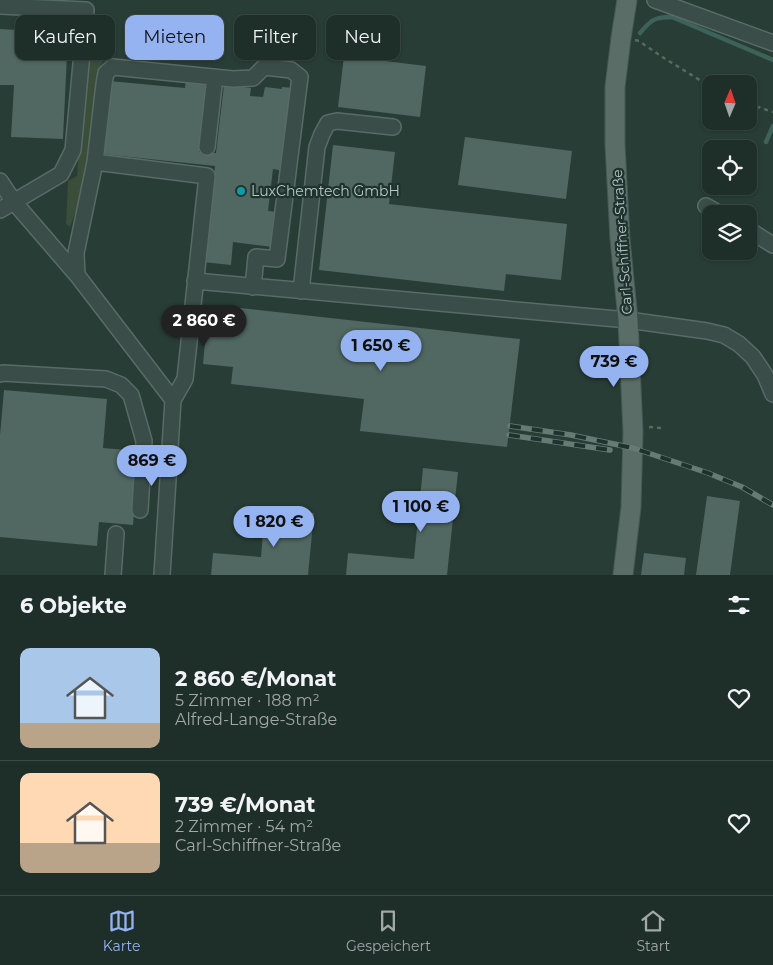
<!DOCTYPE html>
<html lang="de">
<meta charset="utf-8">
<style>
body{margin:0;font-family:Montserrat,sans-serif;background:#2b3a34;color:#f1f3f6;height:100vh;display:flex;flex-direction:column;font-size:19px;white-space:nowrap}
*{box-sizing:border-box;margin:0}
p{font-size:16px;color:#a1a8a8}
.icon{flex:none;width:28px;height:28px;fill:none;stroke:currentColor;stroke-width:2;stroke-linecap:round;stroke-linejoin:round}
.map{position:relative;height:575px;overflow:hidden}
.details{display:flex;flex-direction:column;background:#1e2e28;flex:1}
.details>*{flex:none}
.guide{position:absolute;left:15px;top:15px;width:500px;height:45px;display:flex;gap:10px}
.needle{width:32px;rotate:2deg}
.controls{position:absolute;left:702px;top:75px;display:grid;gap:10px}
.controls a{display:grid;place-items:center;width:55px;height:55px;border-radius:10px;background:#1e2e28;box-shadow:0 1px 4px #0004,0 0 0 1px #3c4a45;font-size:25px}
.price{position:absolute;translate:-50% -42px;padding:0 11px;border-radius:18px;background:#95b2f1;color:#111;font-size:16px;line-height:32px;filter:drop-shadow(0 1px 2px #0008)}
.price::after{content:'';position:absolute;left:50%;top:30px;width:15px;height:11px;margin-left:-8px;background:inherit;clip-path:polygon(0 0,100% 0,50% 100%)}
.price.current{background:#222;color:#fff}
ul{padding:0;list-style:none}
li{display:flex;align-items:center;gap:15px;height:125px;padding:0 20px}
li+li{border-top:1px solid #3c4a45}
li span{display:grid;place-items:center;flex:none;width:140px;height:100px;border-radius:10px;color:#555}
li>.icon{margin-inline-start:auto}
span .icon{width:60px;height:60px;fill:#fffc;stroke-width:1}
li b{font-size:21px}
h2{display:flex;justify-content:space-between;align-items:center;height:60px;padding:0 20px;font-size:21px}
.chip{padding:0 18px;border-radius:10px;background:#1e2e28;box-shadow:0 1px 4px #0004,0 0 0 1px #3c4a45;font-size:18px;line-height:45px}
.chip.current{background:#95b2f1;color:#111}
.tab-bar{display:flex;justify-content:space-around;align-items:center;height:70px;border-top:1px solid #3c4a45;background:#1e2e28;font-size:14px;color:#a1a8a8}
.tab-bar a{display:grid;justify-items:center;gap:2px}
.tab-bar .current{color:#95b2f1}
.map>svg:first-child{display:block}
.green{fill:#3a4e3a}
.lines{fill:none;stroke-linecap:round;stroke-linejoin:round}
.stream{stroke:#3d6257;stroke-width:4.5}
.building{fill:#506762}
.minor-casing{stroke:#596b66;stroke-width:18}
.major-casing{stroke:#475954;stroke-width:21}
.path{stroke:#576b5d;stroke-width:2.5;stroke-dasharray:4 4;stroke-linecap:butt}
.minor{stroke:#3b4d48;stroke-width:15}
.major{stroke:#5a6d67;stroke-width:19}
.rail-casing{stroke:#657b74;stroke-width:5.5}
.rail{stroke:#20322d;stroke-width:4;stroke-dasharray:11;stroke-linecap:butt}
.culture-dot{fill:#0f9aa8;stroke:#20322d;stroke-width:2}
.labels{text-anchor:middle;stroke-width:4.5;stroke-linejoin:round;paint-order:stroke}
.poi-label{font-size:14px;fill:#b7c8c4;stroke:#20322d;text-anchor:start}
.street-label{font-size:14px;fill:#b7c8c4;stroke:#20322d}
</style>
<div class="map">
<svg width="773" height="575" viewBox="0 0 773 575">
<rect width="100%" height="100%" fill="#283d36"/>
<!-- green -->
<path class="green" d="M111,23l-4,32 -8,13 -13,115 -16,44 -4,-3 2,-43 9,-5 8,-107 7,-18 2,-25z"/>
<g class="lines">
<!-- stream -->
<path class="stream" d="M640,33c11,-13 14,-16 32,-16l101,43
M766,142l7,-16"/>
</g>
<!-- building -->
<path class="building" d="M0,29l68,4 -5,106 -52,-2 3,-52h-14z
M344,56l82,10 -6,51 -82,-10z
M186,78l20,2 -7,72 17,1 8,-68 27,3 -1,8 13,1 2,-10 17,2v-2l12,1 -10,83 -11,-2 -5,42 10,1 -5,35 -40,-5 -2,23 -28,-3 12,-96 -113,-12 7,-73 76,7z
M465,137l107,14 -6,48 -108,-14z
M333,145l62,7 -6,52 178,20 -6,56 -55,-6 -2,17 -185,-21z
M240,308l280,31 -13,108 -147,-16 4,-32 -133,-15 2,-17 -30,-3 3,-31 31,3z
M4,390l103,9 -4,49 36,3 -6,74 -34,-3 -2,24 -97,-9v-102z
M423,468l35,4 -11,103h-101l2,-22 66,6z
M707,496l33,5 -10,74h-34z
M265,509l49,4 -6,62h-97l2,-22 48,4z
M644,553l42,5 -2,17h-43z"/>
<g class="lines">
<defs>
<path id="minor" d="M655,0l118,43
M0,6l86,4 -13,140 -12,24 -61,36
M207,147l8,-70
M95,162l9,-78 2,-11 7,-6 120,12 20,-1 11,-11 27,3 9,7 -23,182 -21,-2 -3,30
M0,181l14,21 63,73 96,125
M706,206l14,8
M749,230l24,15
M77,275l-1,-22 19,-91 112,14 -22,203 -12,21 -11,175
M195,281l433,39 79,11 17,4 15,9 14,13 12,18 8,19
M301,291l16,-144 5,-13 6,-11 9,-2 56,6
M0,374l3,-1 103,6 15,6 10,10 13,46 -4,69
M113,575l3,-41"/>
<path id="major" d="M623,575l8,-68 2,-75 -5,-112 -8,-81 -5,-94v-58l6,-49 6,-38"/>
</defs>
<!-- minor casing -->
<use href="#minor" class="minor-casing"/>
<!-- major casing -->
<use href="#major" class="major-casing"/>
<!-- path -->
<path class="path" d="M635,40l4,1 25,17 47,29
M749,104l24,8
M649,427l12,1"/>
<!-- minor -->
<use href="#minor" class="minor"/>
<!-- major -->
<use href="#major" class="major"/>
<defs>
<path id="rail" d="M510,426l61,9 62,13 75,25 34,14 31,18
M509,435l101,15"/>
</defs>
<!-- rail casing -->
<use href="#rail" class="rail-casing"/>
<!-- rail -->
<use href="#rail" class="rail"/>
</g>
<!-- markers -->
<circle class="culture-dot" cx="241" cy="191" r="5"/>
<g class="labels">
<!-- poi labels -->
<g class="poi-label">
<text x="251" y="196">LuxChemtech GmbH</text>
</g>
<!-- street labels -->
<g class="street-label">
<text transform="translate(622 242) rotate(-94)" y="5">Carl-Schiffner-Straße</text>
</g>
</g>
</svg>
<div class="controls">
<a><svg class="needle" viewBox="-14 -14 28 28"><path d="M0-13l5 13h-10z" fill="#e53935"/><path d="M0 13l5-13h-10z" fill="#a1a8a8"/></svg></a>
<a><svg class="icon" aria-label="locate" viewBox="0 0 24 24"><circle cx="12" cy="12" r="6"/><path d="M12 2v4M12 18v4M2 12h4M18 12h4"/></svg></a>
<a><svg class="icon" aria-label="layers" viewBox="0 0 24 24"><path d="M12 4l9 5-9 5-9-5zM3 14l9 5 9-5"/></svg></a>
</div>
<b class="price current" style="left:204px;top:347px">2 860 €</b>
<b class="price" style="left:381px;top:372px">1 650 €</b>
<b class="price" style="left:614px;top:388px">739 €</b>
<b class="price" style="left:152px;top:487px">869 €</b>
<b class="price" style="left:421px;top:533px">1 100 €</b>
<b class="price" style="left:274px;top:548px">1 820 €</b>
<div class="guide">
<a class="chip">Kaufen</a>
<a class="chip current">Mieten</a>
<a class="chip">Filter</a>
<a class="chip">Neu</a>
</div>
</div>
<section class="details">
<h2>6 Objekte<svg class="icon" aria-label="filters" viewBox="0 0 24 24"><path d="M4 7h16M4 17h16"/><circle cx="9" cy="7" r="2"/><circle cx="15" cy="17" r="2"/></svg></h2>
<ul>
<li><span style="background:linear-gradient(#a9c7e8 75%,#b9a48a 0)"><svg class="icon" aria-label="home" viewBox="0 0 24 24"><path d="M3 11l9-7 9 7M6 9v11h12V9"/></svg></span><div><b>2 860 €/Monat</b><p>5 Zimmer · 188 m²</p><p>Alfred-Lange-Straße</p></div><svg class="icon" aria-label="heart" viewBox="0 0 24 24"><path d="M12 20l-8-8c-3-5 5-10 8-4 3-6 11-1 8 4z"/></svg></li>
<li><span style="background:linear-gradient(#ffd9b3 70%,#b9a48a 0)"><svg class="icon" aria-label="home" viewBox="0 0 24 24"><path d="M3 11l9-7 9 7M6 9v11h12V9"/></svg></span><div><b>739 €/Monat</b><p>2 Zimmer · 54 m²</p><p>Carl-Schiffner-Straße</p></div><svg class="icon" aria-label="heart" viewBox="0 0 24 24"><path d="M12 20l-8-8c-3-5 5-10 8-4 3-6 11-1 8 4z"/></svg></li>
</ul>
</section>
<nav class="tab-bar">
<a class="current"><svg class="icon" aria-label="map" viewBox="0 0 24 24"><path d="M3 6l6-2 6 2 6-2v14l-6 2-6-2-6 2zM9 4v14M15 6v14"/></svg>Karte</a>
<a><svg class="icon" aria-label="saved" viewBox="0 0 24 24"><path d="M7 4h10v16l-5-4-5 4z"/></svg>Gespeichert</a>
<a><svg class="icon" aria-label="home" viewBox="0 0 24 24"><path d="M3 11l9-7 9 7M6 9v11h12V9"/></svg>Start</a>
</nav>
